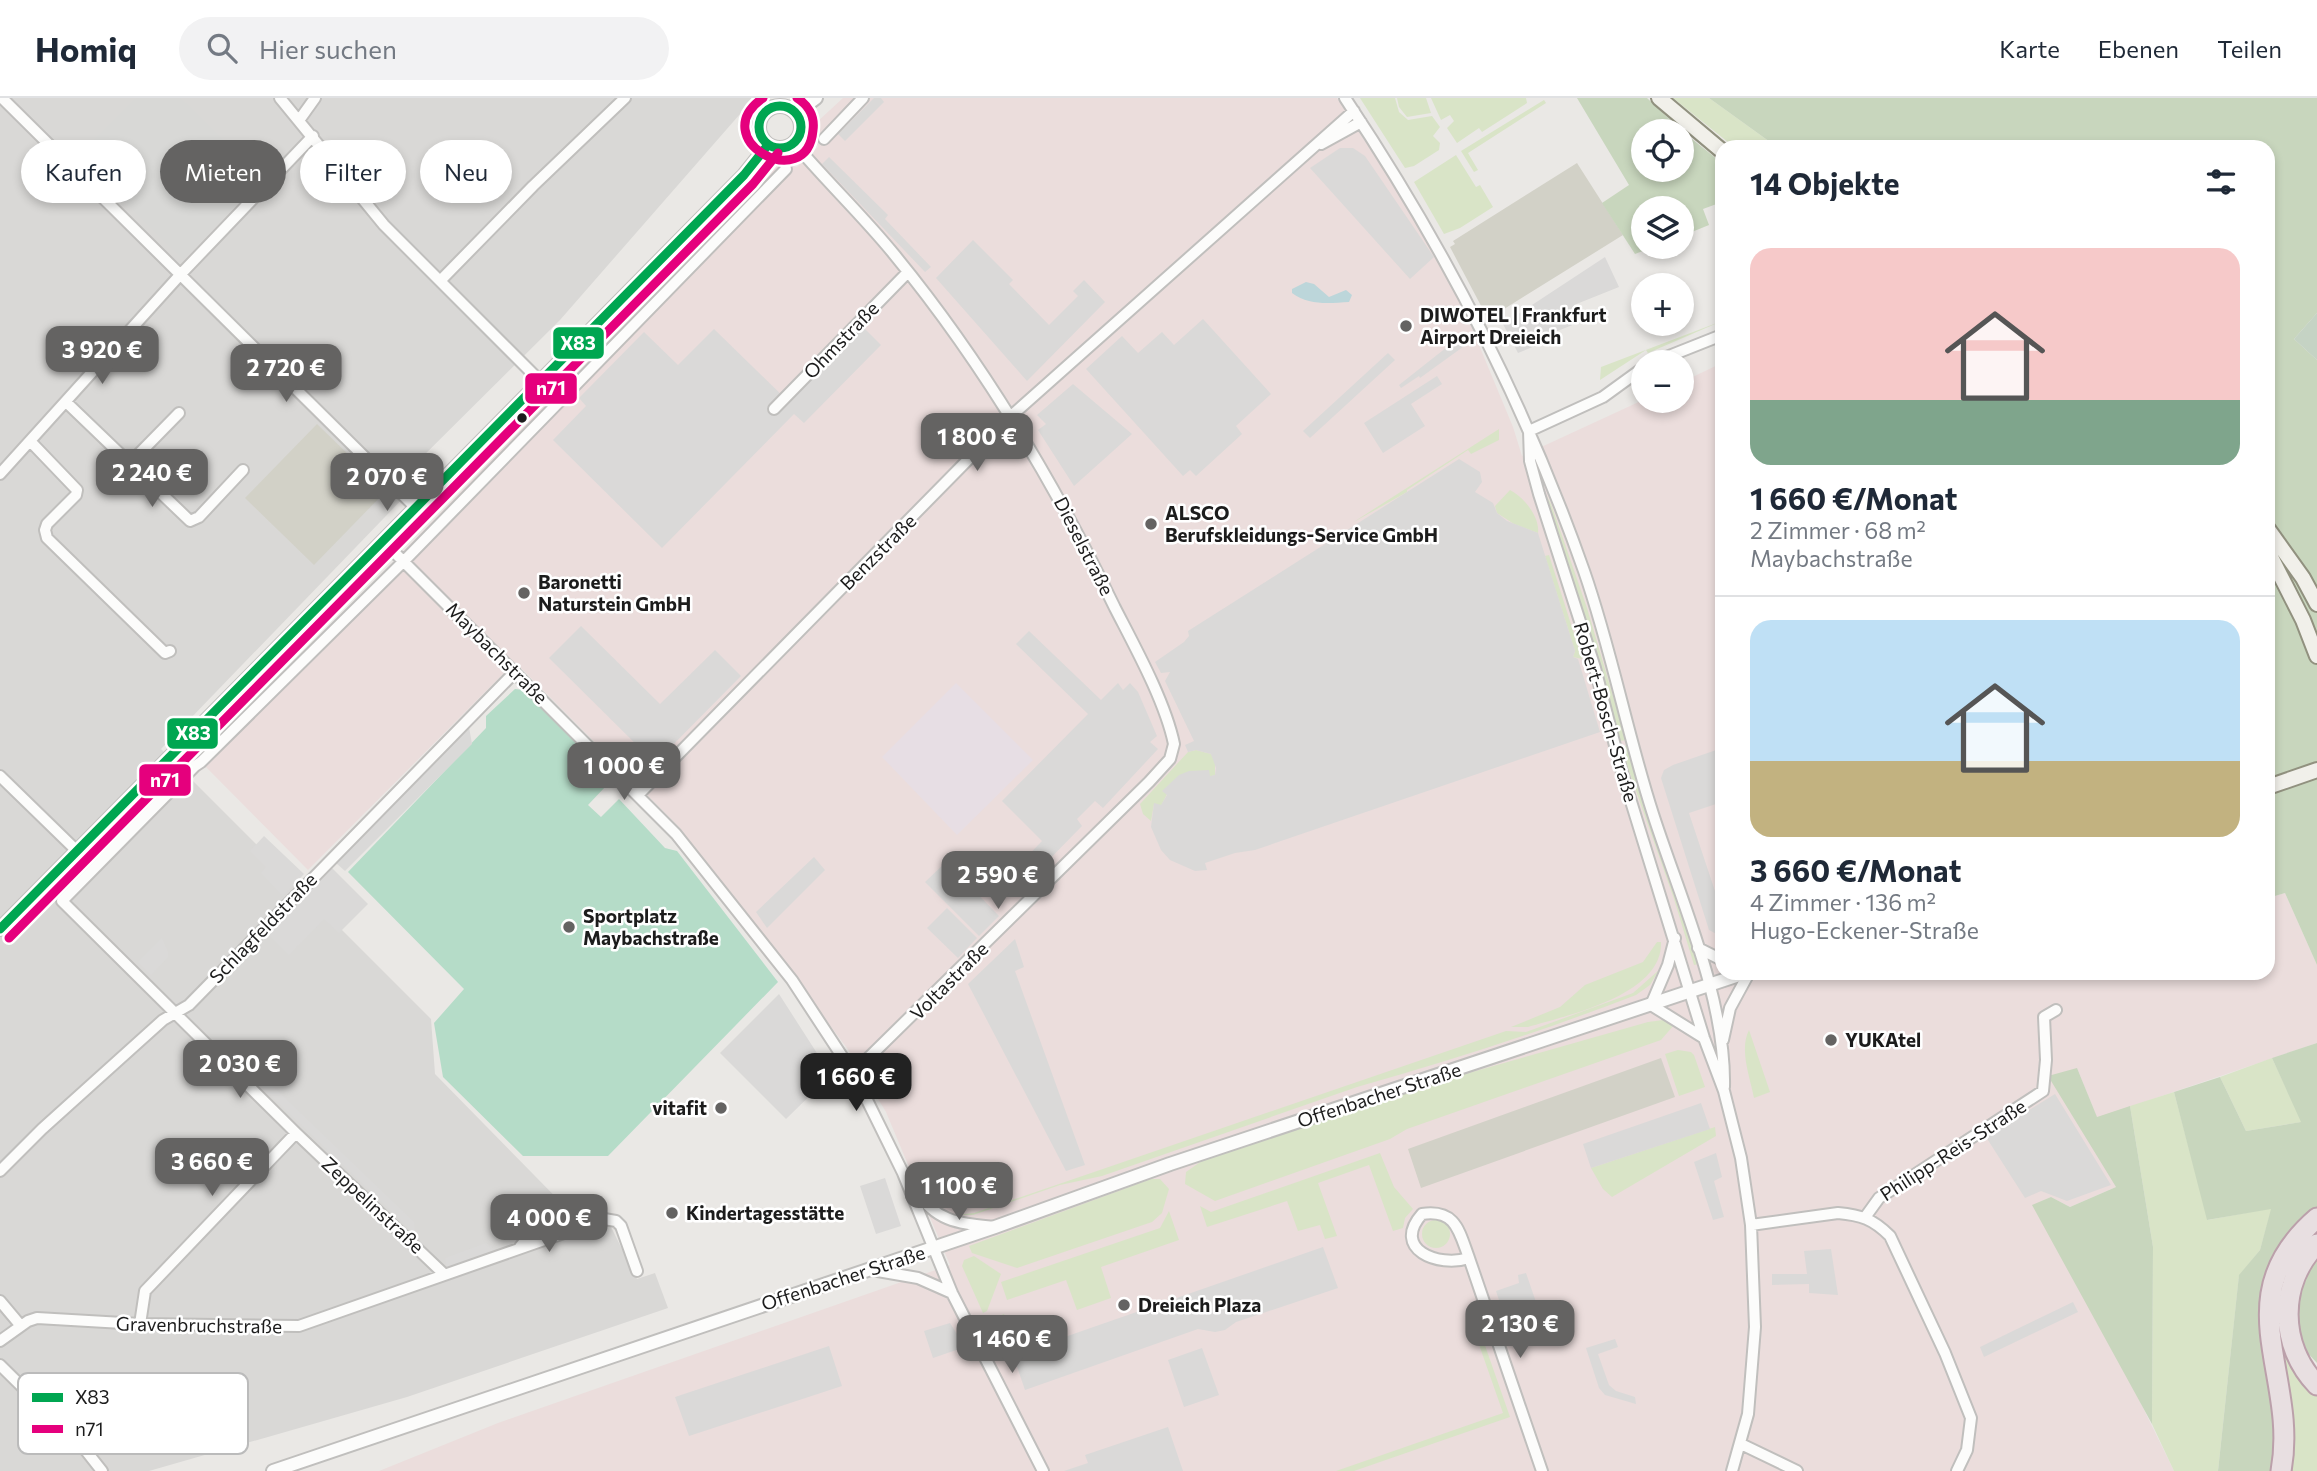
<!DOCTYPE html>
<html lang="de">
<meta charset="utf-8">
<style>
body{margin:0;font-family:Commissioner,sans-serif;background:#f2f2f3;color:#1f2937;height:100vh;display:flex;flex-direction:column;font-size:26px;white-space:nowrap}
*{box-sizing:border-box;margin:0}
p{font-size:23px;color:#747a83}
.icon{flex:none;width:38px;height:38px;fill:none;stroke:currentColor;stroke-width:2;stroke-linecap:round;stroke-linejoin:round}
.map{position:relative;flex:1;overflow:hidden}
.drawer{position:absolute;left:1715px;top:42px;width:560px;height:840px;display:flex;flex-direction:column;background:#fff;border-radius:21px;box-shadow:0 4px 10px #0003}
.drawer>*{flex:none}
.banner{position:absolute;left:21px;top:42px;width:665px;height:63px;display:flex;gap:14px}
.tools{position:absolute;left:1631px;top:21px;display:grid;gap:14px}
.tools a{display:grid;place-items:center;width:63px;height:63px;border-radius:50%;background:#fff;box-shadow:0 4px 10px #0003;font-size:35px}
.price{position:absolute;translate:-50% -60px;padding:0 16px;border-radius:14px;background:#646362;color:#fff;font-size:23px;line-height:46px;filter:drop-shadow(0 2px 4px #0008)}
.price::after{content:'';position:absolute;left:50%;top:42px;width:21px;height:16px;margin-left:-10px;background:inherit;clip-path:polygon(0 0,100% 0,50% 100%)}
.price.selected{background:#222;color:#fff}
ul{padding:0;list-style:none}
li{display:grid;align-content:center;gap:14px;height:371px;padding:0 35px}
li+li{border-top:2px solid #e0e1e3}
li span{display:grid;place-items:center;height:217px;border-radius:21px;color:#555}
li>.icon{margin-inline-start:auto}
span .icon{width:126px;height:126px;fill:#fffc;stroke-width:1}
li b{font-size:30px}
h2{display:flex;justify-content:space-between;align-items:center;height:84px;padding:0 35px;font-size:30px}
.pill{padding:0 24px;border-radius:32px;background:#fff;box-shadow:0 4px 10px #0003;font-size:24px;line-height:63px}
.pill.selected{background:#646362;color:#fff}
header{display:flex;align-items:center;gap:42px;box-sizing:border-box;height:98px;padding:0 35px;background:#fff;border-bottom:2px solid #e0e1e3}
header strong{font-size:33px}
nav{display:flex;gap:38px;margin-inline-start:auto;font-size:24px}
.search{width:490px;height:63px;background:#f2f2f3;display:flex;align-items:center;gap:18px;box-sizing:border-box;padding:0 24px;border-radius:38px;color:#747a83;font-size:26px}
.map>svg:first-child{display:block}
.residential{fill:#d9d8d6}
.commercial{fill:#ebdddc}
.industrial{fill:#e7dee4}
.religious{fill:#d8d8d6}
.construction{fill:#d2d1c7}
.grass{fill:#d9e4c7}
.forest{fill:#c8d6bd}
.cemetery{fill:#c5d3c4}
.pitch{fill:#b5dcc8}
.parking{fill:#dad9d8}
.water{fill:#bcd6da}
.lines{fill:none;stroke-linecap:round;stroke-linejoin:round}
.minor-casing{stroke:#c0bfbd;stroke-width:14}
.tertiary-casing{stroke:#c0bfbd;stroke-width:16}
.secondary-casing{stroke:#91917f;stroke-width:18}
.motorway-casing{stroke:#bba0aa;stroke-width:23}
.minor{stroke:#fcfcfb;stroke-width:10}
.tertiary{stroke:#fcfcfb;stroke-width:12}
.secondary{stroke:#f1f0ea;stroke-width:14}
.motorway{stroke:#e8dfe1;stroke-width:19}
.bus-1-casing{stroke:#fff;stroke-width:14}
.bus-2-casing{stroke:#fff;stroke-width:14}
.bus-1{stroke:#00a651;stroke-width:9}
.bus-2{stroke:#e5007d;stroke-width:9}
.poi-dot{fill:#646362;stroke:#fff;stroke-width:2.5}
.bus-dot{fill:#1c1c1c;stroke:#fff;stroke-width:2.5}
.labels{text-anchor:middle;stroke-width:5;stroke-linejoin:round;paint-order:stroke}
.poi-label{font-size:19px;font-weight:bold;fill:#1c1c1c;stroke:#fff;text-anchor:start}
.street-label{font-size:19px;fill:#1c1c1c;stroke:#fff}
.key{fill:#fff;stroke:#bbb;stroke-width:2}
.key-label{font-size:19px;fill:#1c1c1c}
.line-badge{stroke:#fff;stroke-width:2.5}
.badge-label{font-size:19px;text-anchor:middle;font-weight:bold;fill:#fff}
</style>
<header>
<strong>Homiq</strong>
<div class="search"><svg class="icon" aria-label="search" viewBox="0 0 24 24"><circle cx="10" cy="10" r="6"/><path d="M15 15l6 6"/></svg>Hier suchen</div>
<nav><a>Karte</a><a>Ebenen</a><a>Teilen</a></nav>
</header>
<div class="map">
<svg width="2317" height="1373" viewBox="0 0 2317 1373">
<rect width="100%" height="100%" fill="#eae8e5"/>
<!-- residential -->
<path class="residential" d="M0,0h754l-194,222 -159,158 10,12 -250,259 270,270 4,55 153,156 22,-5 27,54 18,-6 13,35 -261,89 -258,74h-149z"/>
<!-- commercial -->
<path class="commercial" d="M843,0h494l68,105 38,68 26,50 44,106 9,29 121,-56 39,1v-19l40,-19v610h546v-75l17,-5 32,72v78l-220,75 -20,-50 39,119 -46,20 -19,-10 -18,9 86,153 55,112h-1795l119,-48 452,-158 -64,-153 -39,-64 -167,-220 -165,-166 -207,208 -107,-108 558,-581 22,-18 16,4 21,-20 -3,-14 2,-11z"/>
<!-- industrial -->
<path class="industrial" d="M956,585l77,77 -76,75 -75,-78z"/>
<!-- religious -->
<path class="religious" d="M136,0h44l57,56 -21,21 24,25 -57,59 -104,-103z"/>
<!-- construction -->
<path class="construction" d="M1577,65l46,72 -135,84 -38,-72 5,-3 -2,-3z
M317,326l69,67 -72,74 -69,-67z
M1661,960l14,39 -254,91 -13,-39z"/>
<!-- grass -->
<path class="grass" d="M1360,0h35l4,14 9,8 24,-4 8,11 -7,9 7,7 -1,7 -25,16 -9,2z
M1397,0h29l5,15 -24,4 -8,-10z
M1431,0h95l1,5 -45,29 -3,-4 -22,15 -10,-15 7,-7 -4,-6 -9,5z
M1673,0h36l68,49h-43z
M1544,2l2,3 -78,50 10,17 -4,2 -13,-21z
M1456,57l20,32 4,-2 13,22 -33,21 -16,6 -30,-52z
M1722,223l-74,32 -2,-3 -46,30 1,-13z
M1499,331v11l-28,14 -3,-4 -61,40v2l-55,31z
M1539,383l12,23 36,104 39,132 -6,1 -33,-119z
M1510,392c14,7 30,27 28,43l-24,-9 -17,-11 -2,-7z
M1549,457l33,104 -9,-2 2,-6 -30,-95z
M1628,647l10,41 61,178 -5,1 -20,-66 -46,-131 -6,-21z
M1196,652l15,4 4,7v14l-52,16 4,3 -6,12 -7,-2 -3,17 -8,-7 -3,-10 48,-52z
M1657,844h4c2,53 -93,73 -133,85h-17l49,-20 25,-22 58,-23z
M1659,872l-9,15 -14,10c-91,35 -185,66 -279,92l-255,89 -42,9 -87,30h-17l18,-2 532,-182 20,1 107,-39z
M1663,922l11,5 -13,15 -254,89 -17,10 -175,62 -30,-17 1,-12 20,-14 224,-74 218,-62z
M1749,932l21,62 -16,6c-4,-21 -15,-48 -5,-68z
M1678,952l13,2 3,3 11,32 -26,9 -14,-42z
M2272,960l30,64 -56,9 -26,-54z
M2174,994l34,128 64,-12 -12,42 -21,26 -21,195h-44l-22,-47 1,-177 -23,-141z
M1715,1029l1,9 -104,61 -9,-8 -12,-21z
M1380,1055l14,34 19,22 -8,9 -2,10 -10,3 -24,-66 -51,18 19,53 -12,3 -5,-14 -22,6 -11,-30 -80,26 -7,-21 11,6z
M1151,1081h9l9,10 -7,24 -10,9 -135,46 -45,-15 -3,-7z
M1169,1113l10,29 -78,27 10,31 -34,12 -11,-30 -59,20 -6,-18 159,-54z
M1422 1136a14 14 0 1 1 28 0a14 14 0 1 1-28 0Z
M974,1158l27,18 -14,37 -4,2 -21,-47 2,-6z
M2284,1205l33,89v79h-27l3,-49 -14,-80z
M1004,1216l6,16 -5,3 8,22 -8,3 -18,-37z
M1481,1236l29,83 -156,54h-18l167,-58 -27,-77z"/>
<!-- forest -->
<path class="forest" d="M1577,0h70l35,33h-39v39h39v-39l40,32v39l-19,7 6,16 -27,11v-28h-39v39h10l-18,7 -33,-51 27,-18z
M1709,0h608v215l-23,26 23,21v605l-32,-72 -17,5v-751h-491z
M2317,945v320l-13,-14 -37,2 9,94 -5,26h-53l21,-196 21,-25 11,-41 -64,11 -33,-128 46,-15 26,54 55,-9 -29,-64z
M2077,970l20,49 33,-11 23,141 -1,177 -120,-219 19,-8 19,10 46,-20 -68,-111z"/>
<!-- cemetery -->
<path class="cemetery" d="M2317,215v47l-23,-21z"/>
<!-- pitch -->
<path class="pitch" d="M515,591l9,1 84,81 -2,15 -18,19 13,12 18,-18 46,49 12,3 101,131 -170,174h-85l-80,-79 -9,-54 30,-34 -116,-117 138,-144v-12z"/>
<!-- parking -->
<path class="parking" d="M874,0h7l3,4 -39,39 -7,-7z
M1340,50h13l12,8 69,101 -24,22 -100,-111z
M829,59l59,58 -3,4 46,48 -6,5 -103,-108z
M973,142l40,40 -4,4 40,41 29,-29 -5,-5 11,-11 21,22 -78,79 -91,-103z
M1605,159l14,30 -45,18 6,17 -35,14 2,5 -29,12 -15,-29z
M1203,221l68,75 -35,32 6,8 -46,42 -6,-6 -7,6 -97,-107 36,-33 16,17 24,-21 12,13z
M863,229l18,18 -77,78 -10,-9 -132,134 -109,-108 33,-34 -7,-8 65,-66 34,33 36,-36 75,73z
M1461,238l6,8 -47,34 -1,-2 -18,12 -2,-3z
M1388,255l7,7 -85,78 -7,-7z
M1437,278l5,8 -31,20 14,22 -42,27 -19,-30z
M1073,286l59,50 -58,52 -36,-56 8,-6 -9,-9z
M1459,361l21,13 2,10 -7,10 18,11 4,10 10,8 31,12 37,118 -2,6 5,2 22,73 -345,118 -20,3 -30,10 2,7 -12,1 -25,-11 -9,-10 -10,-23 3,-24 7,2 6,-10 -5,-4 17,-16 10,-4 20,-1 1,6 5,-1 1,-7 -5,-14 -15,-4 -8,2 -3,-7 9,-4 -29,-60 5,-9 -9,1 -6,-11 29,-20 5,-6 -1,-5z
M581,528l79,78 55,-54 26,26 -86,87 -106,-105z
M1029,533l72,69 17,-17 5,7 7,-7 8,9 19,44 -7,6 8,7 -55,59 -8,-7 -18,18 5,7 -51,52 -12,-13 23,-24 -40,-40 86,-87 -72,-70z
M469,629l3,17 -127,127 -9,-8z
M1722,650v54l-33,11 29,87h4v37l-13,-7 -48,-152 3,-8 9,-5z
M264,738l40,38 -21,22 -22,-23 5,-6 -16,-16z
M814,759l11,13 -58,58 -11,-16z
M946,764l53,54 -20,20 -54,-54z
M332,770l36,36 -29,29 -15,-14 -35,36 -20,-20z
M947,810l30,30 -19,20 -31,-30z
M162,840l6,14v5l-17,18 -13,-13z
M1015,841l9,28 -9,4 70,194 -19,6 -98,-187z
M779,896l52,81 -45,44 -66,-66z
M220,949l13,1 181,174 1,12z
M2055,996l56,91 -44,16 -26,-10 -16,7 -39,-61z
M1701,1005l9,26 -119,39 -8,-24z
M1716,1055l6,24 -8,4 10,36 -11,3 -19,-58z
M885,1080l16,48 -25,8 -16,-48z
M486,1145l10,8 -49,17 -2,-10z
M1323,1149l15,41 -102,34 -11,8 -10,2 -17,-3 -173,61 -12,-35z
M1831,1151l7,46 -29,-2v-9l-37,1v-11h35l-3,-23z
M1526,1175l20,58 -33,11 -17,-51 23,-8 -1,-8z
M2073,1204l5,10 -94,45 -4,-10z
M950,1225l15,24 -32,11 -9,-27z
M1615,1241l3,8 -20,7 11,31 7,6 19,6 1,7 -31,-9 -6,-7 -13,-40z
M829,1248l13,40 -153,50 -14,-39z
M1202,1250l17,47 -35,12 -16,-47z
M1168,1329l15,44h-119l24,-8 -3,-8z"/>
<!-- water -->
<path class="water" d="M1306,184l8,2 15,13 17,-7 6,5 -3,7c-19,1 -40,4 -57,-9v-4z"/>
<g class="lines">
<defs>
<path id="minor" d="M2,0l413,409
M280,0l104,127 176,176
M1345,0c99,148 180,305 239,473 28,80 43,163 69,243 27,84 73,185 71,273
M300,21l15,-21
M824,41l39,-41
M794,45c32,38 68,72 99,110 89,108 161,229 222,355 20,39 50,93 59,136l-4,15 -21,23 -296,291
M1321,46l40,-22
M440,183l93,-95 92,-88
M1654,264l68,-27
M66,304l124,119 9,-4 44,-47
M774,311l134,-137
M1529,333l1,30 9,33 56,174 26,101 83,269 20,53 17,67 10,67 4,102 -7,87 -16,57
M1529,333l74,-34 40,-29
M30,343l47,49 -1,5 -29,29 -2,6 2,8 118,115 5,-2
M129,366l50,-51
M0,376l179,-198 134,-140
M383,443l293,293 116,146 61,93 15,29 35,71 49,120 91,178
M0,678l77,75
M639,696l371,-377 344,-306
M1675,840l-7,27 -17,40 53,33
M1698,850l24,12
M1723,942l7,-32 19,-35
M0,1073l42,-42 121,-109 26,-15 326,-333
M915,1092c22,32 42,33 79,37
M1866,1118l13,-18 164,-107 3,-31 -2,-43 12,-7
M1751,1127l87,-12c23,2 35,6 52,23l55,117 26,65 -4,32 -10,21
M520,1149l28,-34 15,2 12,13
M1469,1160c-31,10 -78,-9 -47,-44 34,-5 37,17 47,44l73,213
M872,1172l46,8 34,15
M444,1176l-148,-141 -234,-232 133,-135 6,-4 203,-201 382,-392
M0,1203l21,25
M140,1226l5,-33 151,-158
M0,1243l28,-20 9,-3 103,6 159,2 305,-107 12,2 5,5 16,45
M0,1267l83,82 19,24
M1741,1346l56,27"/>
<path id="tertiary" d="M759 29a21 21 0 1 1 42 0a21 21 0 1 1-42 0Z
M796,15l20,-15
M0,831l744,-754 24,-30
M273,1373l722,-244 175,-63 575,-191"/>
<path id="secondary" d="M1659,0l63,53
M2268,431l35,49 14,26
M2268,453l35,69 14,36
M2268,689l49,-17"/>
<path id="motorway" d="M2317,1146c-39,39 -38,102 0,141
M2281,1373c18,-96 -57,-173 36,-253"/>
</defs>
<!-- minor casing -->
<use href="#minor" class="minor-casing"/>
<!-- tertiary casing -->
<use href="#tertiary" class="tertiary-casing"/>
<!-- secondary casing -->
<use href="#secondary" class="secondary-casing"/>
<!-- motorway casing -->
<use href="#motorway" class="motorway-casing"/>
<!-- minor -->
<use href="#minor" class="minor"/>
<!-- tertiary -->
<use href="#tertiary" class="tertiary"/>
<!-- secondary -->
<use href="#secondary" class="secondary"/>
<!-- motorway -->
<use href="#motorway" class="motorway"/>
<defs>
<path id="bus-1" d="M759 29a21 21 0 1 1 42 0a21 21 0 1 1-42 0Z
M0,831l744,-754 24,-30"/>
<path id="bus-2" d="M763,0c-59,41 44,98 50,32 2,-14 -5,-25 -16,-32
M9,840l744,-754 25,-31"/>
</defs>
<!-- bus-1 casing -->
<use href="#bus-1" class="bus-1-casing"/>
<!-- bus-2 casing -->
<use href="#bus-2" class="bus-2-casing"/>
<!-- bus-1 -->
<use href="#bus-1" class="bus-1"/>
<!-- bus-2 -->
<use href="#bus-2" class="bus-2"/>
</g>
<!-- markers -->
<g class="poi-dot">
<circle cx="1406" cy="228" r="7"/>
<circle cx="1151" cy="426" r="7"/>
<circle cx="524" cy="495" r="7"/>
<circle cx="569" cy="829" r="7"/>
<circle cx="1831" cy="942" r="7"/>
<circle cx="721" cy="1010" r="7"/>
<circle cx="672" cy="1115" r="7"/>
<circle cx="1124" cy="1207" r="7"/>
</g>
<circle class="bus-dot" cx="522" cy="320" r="6"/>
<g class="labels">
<!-- poi labels -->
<g class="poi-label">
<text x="1420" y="224">DIWOTEL | Frankfurt<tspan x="1420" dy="22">Airport Dreieich</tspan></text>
<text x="1165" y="422">ALSCO<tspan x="1165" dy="22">Berufskleidungs-Service GmbH</tspan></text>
<text x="538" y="491">Baronetti<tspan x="538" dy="22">Naturstein GmbH</tspan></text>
<text x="583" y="825">Sportplatz<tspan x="583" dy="22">Maybachstraße</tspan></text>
<text x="1845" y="949">YUKAtel</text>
<text x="707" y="1017" text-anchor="end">vitafit</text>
<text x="686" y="1122">Kindertagesstätte</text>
<text x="1138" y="1214">Dreieich Plaza</text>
</g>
<!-- street labels -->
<g class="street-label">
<text transform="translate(841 242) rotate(-46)" y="7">Ohmstraße</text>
<text transform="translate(1084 448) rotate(63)" y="7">Dieselstraße</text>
<text transform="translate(878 454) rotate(-45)" y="7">Benzstraße</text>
<text transform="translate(497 555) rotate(45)" y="7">Maybachstraße</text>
<text transform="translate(1606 614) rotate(74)" y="7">Robert-Bosch-Straße</text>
<text transform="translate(263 830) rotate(-46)" y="7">Schlagfeldstraße</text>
<text transform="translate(949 883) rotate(-45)" y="7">Voltastraße</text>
<text transform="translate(1379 997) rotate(-18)" y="7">Offenbacher Straße</text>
<text transform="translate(1953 1052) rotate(-33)" y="7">Philipp-Reis-Straße</text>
<text transform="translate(373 1107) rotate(43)" y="7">Zeppelinstraße</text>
<text transform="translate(843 1180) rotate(-18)" y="7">Offenbacher Straße</text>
<text transform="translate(199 1227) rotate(1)" y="7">Gravenbruchstraße</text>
</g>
</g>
<!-- legend -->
<rect x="18" y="1275" width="230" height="81" rx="10" class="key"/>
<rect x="32" y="1295" width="31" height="9" fill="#00a651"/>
<rect x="32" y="1327" width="31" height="8" fill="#e5007d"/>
<g class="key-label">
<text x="75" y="1306">X83</text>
<text x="75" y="1338">n71</text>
</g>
<g class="line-badge">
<rect x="552" y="228" width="53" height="34" rx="7" fill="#00a651"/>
<rect x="524" y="274" width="54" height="33" rx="7" fill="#e5007d"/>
<rect x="166" y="619" width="53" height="33" rx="7" fill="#00a651"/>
<rect x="138" y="665" width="54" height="34" rx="7" fill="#e5007d"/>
</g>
<g class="badge-label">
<text x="578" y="252">X83</text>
<text x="551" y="297">n71</text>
<text x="193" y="642">X83</text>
<text x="165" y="689">n71</text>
</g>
</svg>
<div class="tools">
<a><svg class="icon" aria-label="locate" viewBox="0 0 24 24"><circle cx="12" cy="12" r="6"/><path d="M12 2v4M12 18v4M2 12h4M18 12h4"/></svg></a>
<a><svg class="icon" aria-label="layers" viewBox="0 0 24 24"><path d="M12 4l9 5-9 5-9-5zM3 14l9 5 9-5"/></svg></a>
<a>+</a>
<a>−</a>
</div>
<b class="price" style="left:102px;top:288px">3 920 €</b>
<b class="price" style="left:286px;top:306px">2 720 €</b>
<b class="price" style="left:977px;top:375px">1 800 €</b>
<b class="price" style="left:152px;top:411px">2 240 €</b>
<b class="price" style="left:387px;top:415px">2 070 €</b>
<b class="price" style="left:624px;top:704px">1 000 €</b>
<b class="price" style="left:998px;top:813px">2 590 €</b>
<b class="price" style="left:240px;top:1002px">2 030 €</b>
<b class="price selected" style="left:856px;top:1015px">1 660 €</b>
<b class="price" style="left:212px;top:1100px">3 660 €</b>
<b class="price" style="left:959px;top:1124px">1 100 €</b>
<b class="price" style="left:549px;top:1156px">4 000 €</b>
<b class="price" style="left:1520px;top:1262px">2 130 €</b>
<b class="price" style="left:1012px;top:1277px">1 460 €</b>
<div class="banner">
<a class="pill">Kaufen</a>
<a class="pill selected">Mieten</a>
<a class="pill">Filter</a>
<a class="pill">Neu</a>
</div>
<section class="drawer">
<h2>14 Objekte<svg class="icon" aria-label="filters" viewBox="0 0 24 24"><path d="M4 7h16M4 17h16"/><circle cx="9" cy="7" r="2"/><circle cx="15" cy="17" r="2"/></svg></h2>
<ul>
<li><span style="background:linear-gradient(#f6c9c9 70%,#7fa58c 0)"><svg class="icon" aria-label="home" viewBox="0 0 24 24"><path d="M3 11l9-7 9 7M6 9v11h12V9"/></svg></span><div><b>1 660 €/Monat</b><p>2 Zimmer · 68 m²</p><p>Maybachstraße</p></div></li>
<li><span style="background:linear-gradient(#bfe0f5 65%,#c2b280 0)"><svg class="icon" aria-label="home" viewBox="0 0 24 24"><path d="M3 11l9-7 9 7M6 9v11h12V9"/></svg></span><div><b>3 660 €/Monat</b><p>4 Zimmer · 136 m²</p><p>Hugo-Eckener-Straße</p></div></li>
</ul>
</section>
</div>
